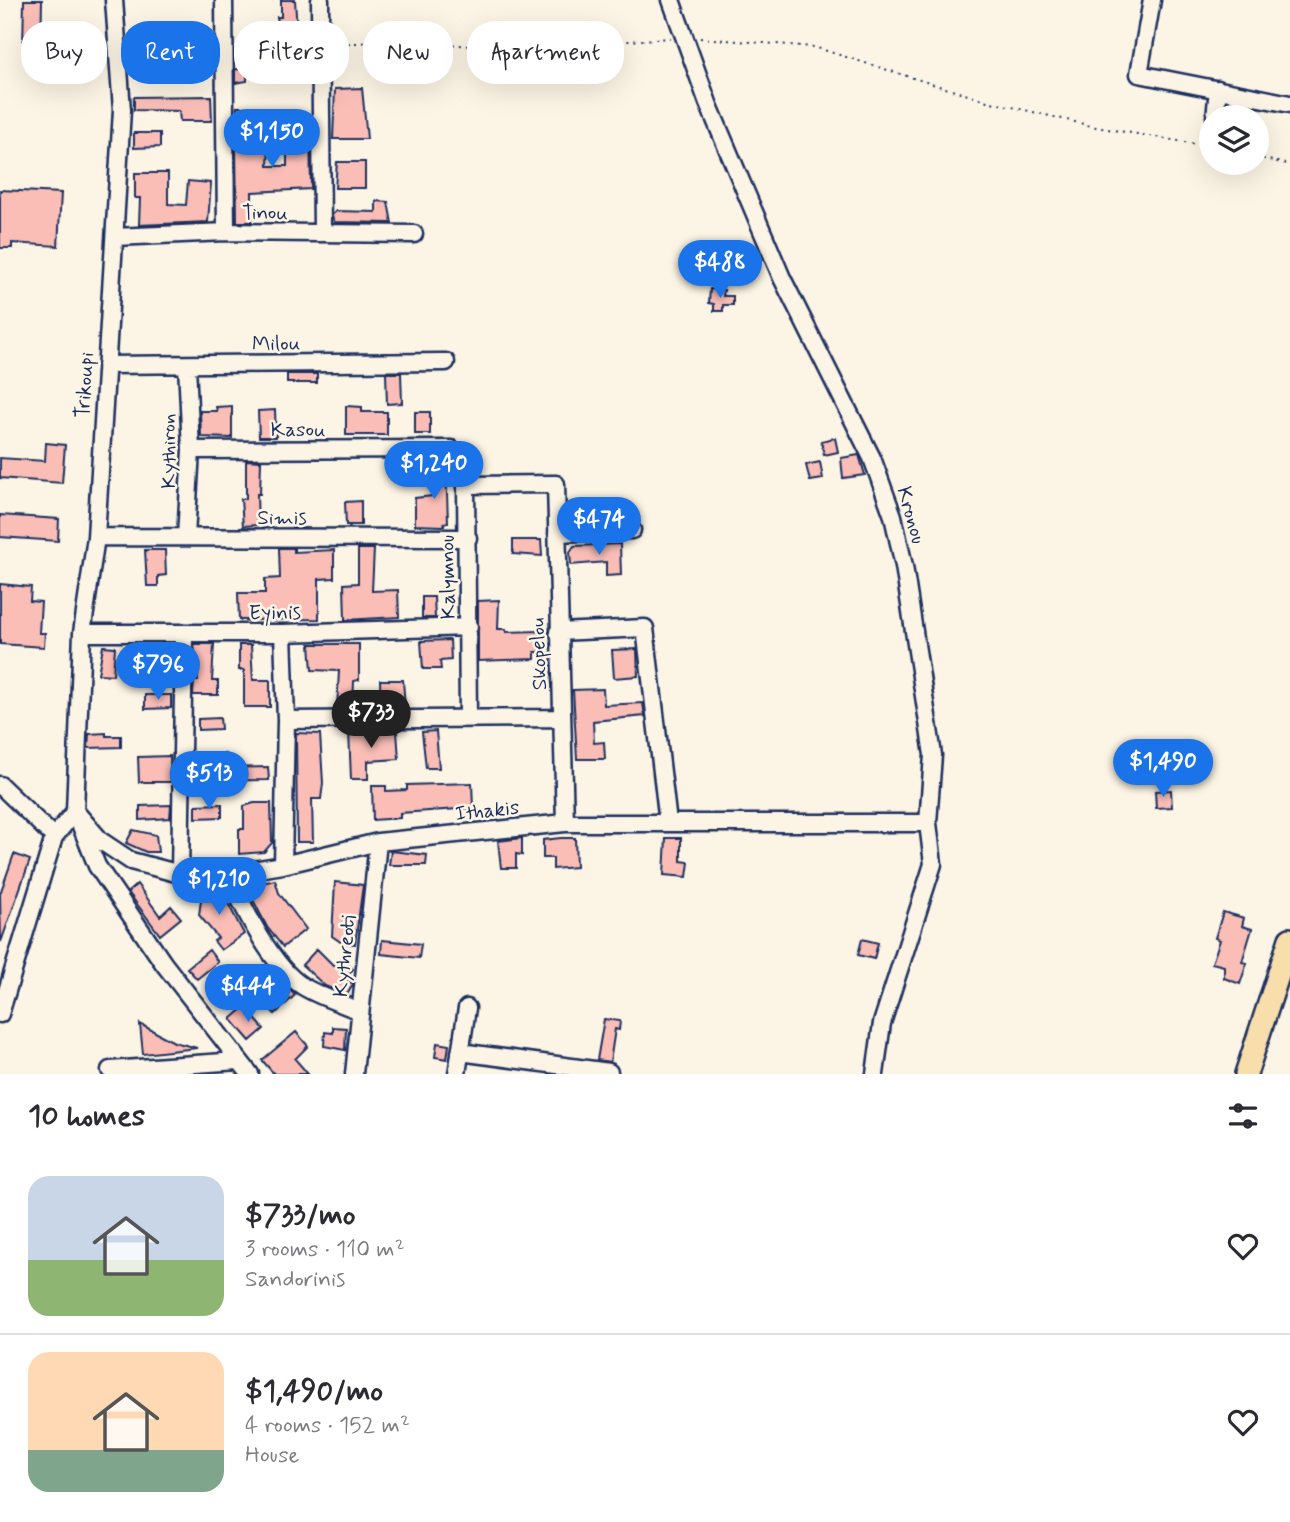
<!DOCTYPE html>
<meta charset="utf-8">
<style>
body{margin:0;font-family:Mynerve,sans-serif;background:#f2f2f3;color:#2b2b33;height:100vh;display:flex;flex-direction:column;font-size:26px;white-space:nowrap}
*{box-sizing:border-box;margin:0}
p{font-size:23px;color:#7c7c81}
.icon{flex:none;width:38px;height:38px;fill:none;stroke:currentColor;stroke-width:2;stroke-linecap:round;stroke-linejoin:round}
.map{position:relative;height:1074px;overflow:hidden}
.side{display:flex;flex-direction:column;background:#fff;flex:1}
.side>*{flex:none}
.hud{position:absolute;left:21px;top:21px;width:700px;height:63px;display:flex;gap:14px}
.buttons{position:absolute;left:1199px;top:105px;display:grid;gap:14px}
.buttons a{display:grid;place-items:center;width:70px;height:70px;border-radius:50%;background:#fff;box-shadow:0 7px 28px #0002;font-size:35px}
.price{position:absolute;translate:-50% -60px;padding:0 16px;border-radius:24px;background:#1a73e8;color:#fff;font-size:23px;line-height:46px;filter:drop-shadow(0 2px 4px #0008)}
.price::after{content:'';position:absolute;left:50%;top:42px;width:21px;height:16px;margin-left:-10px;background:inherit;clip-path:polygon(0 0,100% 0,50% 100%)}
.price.on{background:#222;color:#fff}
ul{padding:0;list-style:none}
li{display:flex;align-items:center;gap:21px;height:175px;padding:0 28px}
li+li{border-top:2px solid #e1e1e2}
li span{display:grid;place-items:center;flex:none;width:196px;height:140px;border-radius:21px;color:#555}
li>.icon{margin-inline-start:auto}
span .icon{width:84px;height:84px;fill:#fffc;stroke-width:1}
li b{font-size:30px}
h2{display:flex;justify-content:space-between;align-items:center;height:84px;padding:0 28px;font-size:30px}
.pill{padding:0 24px;border-radius:28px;background:#fff;box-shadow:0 7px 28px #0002;font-size:24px;line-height:63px}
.pill.on{background:#1a73e8;color:#fff}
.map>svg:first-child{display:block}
.building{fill:#fabeb7;stroke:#1b2f5e;stroke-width:2}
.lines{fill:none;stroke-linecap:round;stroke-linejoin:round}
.minor-casing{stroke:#1b2f5e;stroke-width:21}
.major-casing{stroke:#1b2f5e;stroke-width:26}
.path{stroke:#1b2f5e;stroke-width:2;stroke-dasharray:2 5;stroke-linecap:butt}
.minor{stroke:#fcf5e5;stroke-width:16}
.major{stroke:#f8deab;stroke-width:21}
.labels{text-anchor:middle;stroke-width:5;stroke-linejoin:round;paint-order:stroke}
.street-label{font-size:21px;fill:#1b2f5e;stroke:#fcf5e5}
</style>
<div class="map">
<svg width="1290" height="1074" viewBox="0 0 1290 1074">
<rect width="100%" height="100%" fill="#fcf5e5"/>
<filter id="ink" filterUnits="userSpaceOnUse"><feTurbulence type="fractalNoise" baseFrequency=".0143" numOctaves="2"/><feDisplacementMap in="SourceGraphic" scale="14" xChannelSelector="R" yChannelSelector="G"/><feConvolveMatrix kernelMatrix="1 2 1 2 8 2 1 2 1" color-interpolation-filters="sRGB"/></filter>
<g filter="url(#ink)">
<!-- building -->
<path class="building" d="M24,0h18l-1,48h-18z
M281,0h14l2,30h13v13l-28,1 -5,-27h4z
M309,66l1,13 -30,2v-13z
M235,69l12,1v11l-12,2z
M362,88l5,51h-34l2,-50z
M211,96l1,25h-32l-1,-10 -45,-1v-13z
M237,107h20v12l-20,1z
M278,127h32l1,62 -59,3v30h-15l-1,-77 33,-1 -1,22h19v-25h-9z
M134,133h26v14l-26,1z
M337,162h28v26h-30z
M135,173h33v31l18,1 2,-24 23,2 -3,39 -69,3 1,-27h-5z
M0,190l61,3 -3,53 -46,-3v5h-12z
M376,201l12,1 4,21 -58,-1 -2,-7 4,-4 40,1z
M710,289l14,1 -1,6h10v9h-10v6h-9v-7l-5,-1z
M386,373h15l1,30 -15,1z
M287,374h30v9h-30z
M232,406v32l-31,-1 -1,-26h17l-1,-4z
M346,406l16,1v5h25v23h-41z
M275,410l1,27h-17l-1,-26z
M415,412h15v22h-15z
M835,438l3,14 -14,3 -3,-14z
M46,443l19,2 -3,38 -62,-5v-20l45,3z
M859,455l6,20 -22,3 -2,-20z
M246,460l15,1 -1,33h-3l1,31 -15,1 -2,-27h5z
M820,462l3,17 -13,2 -4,-16z
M446,464l2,58 -4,1v3l-29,-1v-27l17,-2 -1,-31z
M361,501v24h-15l-1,-23z
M0,515l59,4 -1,22 -58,-4z
M513,540h28l1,16 -29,-2z
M620,544l1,31 -15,1v-14l-35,3 -1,-13 4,-6z
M279,548h15v4l40,-2v28l-15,1v40l-80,1 -1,-27h27v-14l15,-1z
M358,549h16l-2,42 26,-1 1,27 -54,3 -1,-36 14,-1z
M145,550h20l1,25 -8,1v10h-11z
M0,584l31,3 -1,14 11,1 -2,31h6l-1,14 -44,-3z
M422,597h12l1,21h-13z
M499,600l-1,29h8v3l34,-1 1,21h-6v7l-57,2v-60z
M450,640l1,20 -11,1 1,8h-18l-2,-28z
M194,644h20l-2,37h6v14h-25l1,-14h4z
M310,644h49v36l-5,1 -1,27h-16l2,-37 -27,-1z
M155,645h15v27h-15z
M239,645h12l2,35h17v27h-26v-37h-5z
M103,646l12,1 -2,28 -15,-1z
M637,649l1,27 -24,2 -2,-28z
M380,680h23l2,28h-24z
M603,689l1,16 39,-2 2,13 -52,5 1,22 10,-1 1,17h-28l-4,-69z
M145,695h26v13l-26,1z
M220,718l1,11 -23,1v-11z
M349,731l48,1 2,27 -31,2v18h-17z
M436,731l3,37h-13l-4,-36z
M106,733v3h15v11l-33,1 1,-14z
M296,733l24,1 3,49 -2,16h-9l1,43h-16z
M195,754h30l3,14 40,-1 1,13 -73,1z
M170,756l1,26h-32l-1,-25z
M472,783l1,25 -73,5v5l-27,2 -1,-34h14v5l21,-1v-5z
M1171,790l1,17 -16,1 -1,-17z
M254,803h17l1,40 -8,9 -25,2v-25h5v-23z
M222,804v13l-26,1v-13z
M171,805l-1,13 -30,2v-14z
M133,830l23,5 2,17h-12l-20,-9z
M522,838v17l-6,-1v14h-15l-3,-27z
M561,838h14l1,29 -23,2v-11h-10v-18z
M666,838h15v23l8,1 -2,15 -23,-2z
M391,851l36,4 -1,10h-37z
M14,854l16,6 -29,82 -1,-48z
M275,880l4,13 27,36 -23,18 -16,-20 -19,-37 2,-4z
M335,882l28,3 -8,59 -13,-1 -10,-7z
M137,884l23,32 11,-10 10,12 -21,17 -32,-43z
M203,885l17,3 24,46 -23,16 -7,-9 4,-3 -19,-23z
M1223,912l21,6 -2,8 10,3 -10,33 5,1 -7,21 -16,-6v-12l-12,-3 8,-23 -5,-2z
M862,939l16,4 -4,16 -16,-4z
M382,940l39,4 -2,14 -38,-4z
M317,949l17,17 6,-7 13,10 -7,10 7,5 -6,11 -22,-9 -23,-21z
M209,950l9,12 -21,17 -10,-11z
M272,973l23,22 -20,19 -21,-20z
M245,1007l19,22 -14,12 -19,-22z
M604,1019l16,2 -1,9 -4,-1 -5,33 -13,-2z
M140,1024l34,18 23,6 -54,6z
M333,1027l13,1 -1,22 -21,-4 1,-14 8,1z
M296,1032l12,14 -13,13 13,15h-34l-12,-14z
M437,1043l12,2 -2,14 -12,-2z"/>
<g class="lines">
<defs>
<path id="minor" d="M114,0l8,110 -26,427 -14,96 -7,178 22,55 67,98 86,110
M224,0l2,232
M320,0l2,233
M671,0l37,103 74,175 90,180 21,58 11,50 29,189 -5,68 5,41 -51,159 -7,51
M1152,0l-13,74 151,30
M1215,117l3,-28
M1211,147v-3
M115,237l111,-5 188,2
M106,365l340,-3
M191,450l260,-1 15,36
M557,533l75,-3
M96,537l372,1
M186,537l5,-87 -4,-85
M558,632l87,-4 23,195
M82,633h201l186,-6
M468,717l-2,-232 90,-1 9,339
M286,720l275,-2
M0,785l54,52
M283,865l3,-145 -3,-87
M180,874l4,-241
M229,874c13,33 44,95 75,113 17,10 37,16 55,24
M0,1014l54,-177 21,-26 26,30 30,20 49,13h49l54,-9 95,-23 187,-19h363
M460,1052l149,20
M110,1070l128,-9
M354,1074l24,-232
M457,1074l10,-66"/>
<path id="major" d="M1246,1074l44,-135"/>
</defs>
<!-- minor casing -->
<use href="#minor" class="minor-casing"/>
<!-- major casing -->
<use href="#major" class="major-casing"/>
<!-- path -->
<path class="path" d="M700,38l114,9 173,54 109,26 100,17
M334,44l71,-3 110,8 155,-11
M1256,157l34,8"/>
<!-- minor -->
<use href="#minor" class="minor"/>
<!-- major -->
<use href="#major" class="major"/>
</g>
</g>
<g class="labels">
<!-- street labels -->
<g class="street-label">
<text x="265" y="219">Tinou</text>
<text transform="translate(276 343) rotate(-1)" y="7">Milou</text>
<text transform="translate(84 385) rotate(-86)" y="7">Trikoupi</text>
<text x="298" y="436">Kasou</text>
<text transform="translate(168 451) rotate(-90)" y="7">Kythiron</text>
<text transform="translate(912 515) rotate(74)" y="7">Kronou</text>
<text x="282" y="524">Simis</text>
<text transform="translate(447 577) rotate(-91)" y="7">Kalymnou</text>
<text transform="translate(275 612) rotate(-1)" y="7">Eyinis</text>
<text transform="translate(538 654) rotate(-92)" y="7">Skopelou</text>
<text transform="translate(487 810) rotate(-6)" y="7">Ithakis</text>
<text transform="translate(344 956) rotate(-84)" y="7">Kythreoti</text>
</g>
</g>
</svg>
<div class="buttons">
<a><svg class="icon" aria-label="layers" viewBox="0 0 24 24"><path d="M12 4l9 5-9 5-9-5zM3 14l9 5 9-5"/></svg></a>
</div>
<b class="price" style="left:272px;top:169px">$1,150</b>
<b class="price" style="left:720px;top:300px">$488</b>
<b class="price" style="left:434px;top:501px">$1,240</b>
<b class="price" style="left:599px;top:557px">$474</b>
<b class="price" style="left:158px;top:702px">$796</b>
<b class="price on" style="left:371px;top:750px">$733</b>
<b class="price" style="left:1163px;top:799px">$1,490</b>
<b class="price" style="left:209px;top:811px">$513</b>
<b class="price" style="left:219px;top:917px">$1,210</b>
<b class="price" style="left:248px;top:1024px">$444</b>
<div class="hud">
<a class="pill">Buy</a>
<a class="pill on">Rent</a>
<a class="pill">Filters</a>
<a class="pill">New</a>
<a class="pill">Apartment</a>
</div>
</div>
<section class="side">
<h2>10 homes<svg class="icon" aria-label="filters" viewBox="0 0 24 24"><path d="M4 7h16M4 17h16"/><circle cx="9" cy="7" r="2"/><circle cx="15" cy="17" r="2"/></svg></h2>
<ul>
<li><span style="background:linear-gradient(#c9d6e8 60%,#8fb573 0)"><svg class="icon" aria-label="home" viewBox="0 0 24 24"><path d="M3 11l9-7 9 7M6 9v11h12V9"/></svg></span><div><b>$733/mo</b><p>3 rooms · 110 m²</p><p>Sandorinis</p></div><svg class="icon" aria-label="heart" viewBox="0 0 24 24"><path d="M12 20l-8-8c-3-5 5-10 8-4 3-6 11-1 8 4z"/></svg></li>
<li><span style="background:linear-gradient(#ffd9b3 70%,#7fa58c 0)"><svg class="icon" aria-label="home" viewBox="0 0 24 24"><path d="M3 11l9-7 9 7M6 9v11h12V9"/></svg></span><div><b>$1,490/mo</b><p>4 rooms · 152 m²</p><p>House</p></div><svg class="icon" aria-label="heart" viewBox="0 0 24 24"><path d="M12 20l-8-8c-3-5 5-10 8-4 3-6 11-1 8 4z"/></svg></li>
</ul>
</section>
